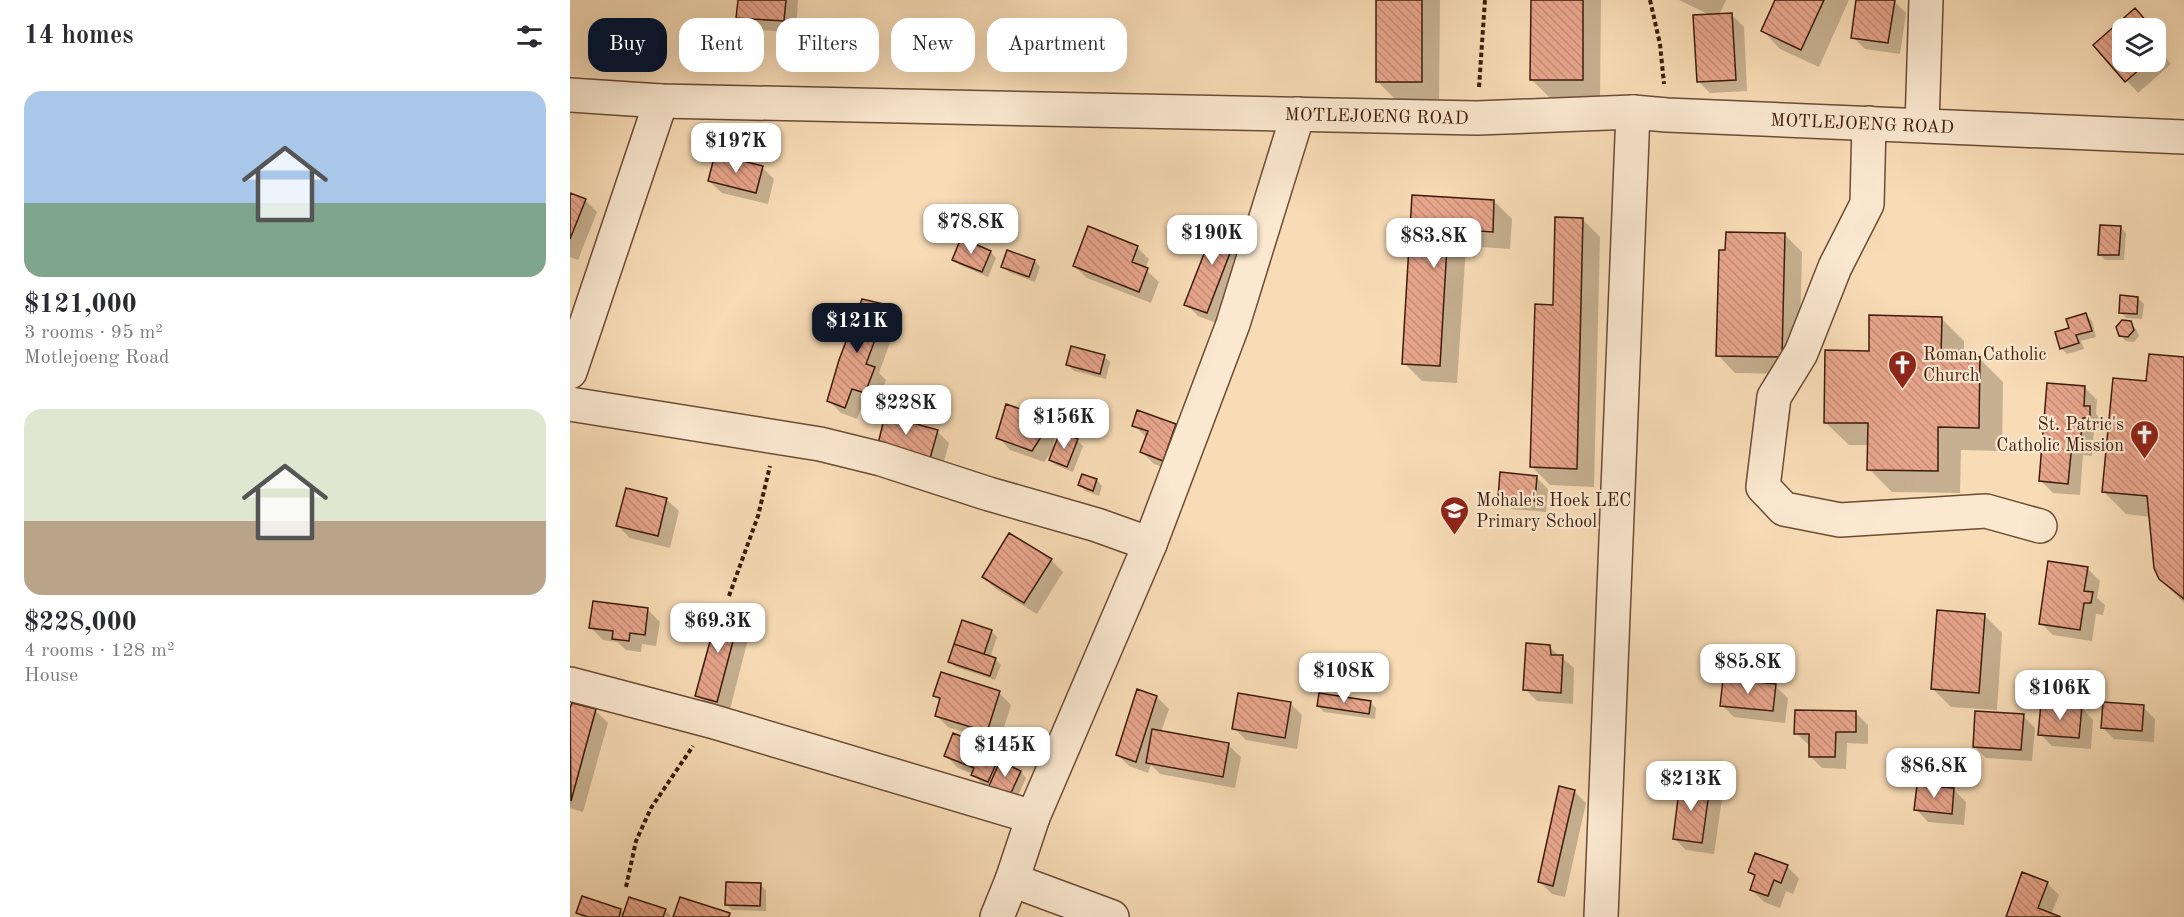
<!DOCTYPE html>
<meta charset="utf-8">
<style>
body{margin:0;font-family:"Old Standard TT",serif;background:#f7f7f7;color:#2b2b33;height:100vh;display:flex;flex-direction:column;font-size:22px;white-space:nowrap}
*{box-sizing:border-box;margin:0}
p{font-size:20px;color:#7c7c81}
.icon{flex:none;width:33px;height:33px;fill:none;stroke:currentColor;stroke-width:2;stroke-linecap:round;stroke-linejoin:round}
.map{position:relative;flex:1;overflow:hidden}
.panel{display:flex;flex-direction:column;background:#fff;width:570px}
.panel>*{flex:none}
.banner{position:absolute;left:18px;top:18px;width:570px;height:54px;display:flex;gap:12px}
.controls{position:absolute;left:1542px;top:18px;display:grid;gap:12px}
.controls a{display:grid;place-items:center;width:54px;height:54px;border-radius:12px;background:#fff;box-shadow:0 6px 24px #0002;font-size:30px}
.price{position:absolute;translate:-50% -51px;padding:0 14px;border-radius:12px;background:#fff;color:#222;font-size:20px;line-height:39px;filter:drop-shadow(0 2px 3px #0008)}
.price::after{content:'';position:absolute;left:50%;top:36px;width:18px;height:14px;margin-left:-9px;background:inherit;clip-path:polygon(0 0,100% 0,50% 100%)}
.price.active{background:#111827;color:#fff}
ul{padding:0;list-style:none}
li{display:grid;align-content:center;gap:12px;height:318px;padding:0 24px}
li span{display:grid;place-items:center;height:186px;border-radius:18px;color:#555}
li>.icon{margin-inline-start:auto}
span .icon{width:108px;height:108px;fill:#fffc;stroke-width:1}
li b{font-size:26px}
h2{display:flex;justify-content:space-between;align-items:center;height:72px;padding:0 24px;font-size:26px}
.tag{padding:0 21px;border-radius:18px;background:#fff;box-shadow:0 6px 24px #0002;font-size:21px;line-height:54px}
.tag.active{background:#111827;color:#fff}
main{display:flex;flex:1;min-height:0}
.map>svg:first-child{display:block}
.shadow{fill:#0003}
.building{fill:url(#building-back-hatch);stroke:#3d1b0a;stroke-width:1.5}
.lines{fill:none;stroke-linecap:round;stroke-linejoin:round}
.minor-casing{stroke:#6c4b35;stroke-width:36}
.path{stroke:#3d1b0a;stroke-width:4;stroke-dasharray:4.5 3;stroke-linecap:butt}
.minor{stroke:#fae8d0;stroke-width:33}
.labels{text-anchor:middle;stroke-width:4.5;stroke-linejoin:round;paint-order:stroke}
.street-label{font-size:18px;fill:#3d1b0a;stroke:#fae8d0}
.poi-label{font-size:18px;fill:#3d1b0a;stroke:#fae8d0;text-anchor:start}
</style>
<main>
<section class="panel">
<h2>14 homes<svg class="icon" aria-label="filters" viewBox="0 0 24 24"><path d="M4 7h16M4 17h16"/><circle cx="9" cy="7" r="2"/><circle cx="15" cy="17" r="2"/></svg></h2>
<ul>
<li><span style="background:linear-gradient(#a9c7e8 60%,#7fa58c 0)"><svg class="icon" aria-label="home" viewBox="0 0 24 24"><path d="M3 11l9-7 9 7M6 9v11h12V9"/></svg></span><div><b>$121,000</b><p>3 rooms · 95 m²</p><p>Motlejoeng Road</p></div></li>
<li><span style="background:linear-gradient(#dfe7d0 60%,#b9a48a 0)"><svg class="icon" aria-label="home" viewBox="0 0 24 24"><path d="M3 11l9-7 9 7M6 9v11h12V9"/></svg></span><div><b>$228,000</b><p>4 rooms · 128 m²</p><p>House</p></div></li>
</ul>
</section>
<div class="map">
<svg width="1614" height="917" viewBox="0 0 1614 917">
<defs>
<pattern id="building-back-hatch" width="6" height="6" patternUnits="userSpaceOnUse" patternTransform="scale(1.5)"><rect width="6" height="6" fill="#e7a58c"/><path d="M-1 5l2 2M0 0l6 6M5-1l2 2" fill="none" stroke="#c78d77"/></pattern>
</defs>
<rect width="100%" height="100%" fill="#f8dcb6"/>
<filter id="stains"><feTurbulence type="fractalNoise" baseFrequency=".00333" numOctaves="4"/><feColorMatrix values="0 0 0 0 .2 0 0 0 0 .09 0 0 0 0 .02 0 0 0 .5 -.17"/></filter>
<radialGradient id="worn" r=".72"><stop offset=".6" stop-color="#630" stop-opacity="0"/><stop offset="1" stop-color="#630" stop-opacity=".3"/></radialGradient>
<!-- shadow -->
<path class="shadow" d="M169,0h59l-2,33 -46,-4 -12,-12z
M808,0h62l-1,99h-44l-18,-18z
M962,0h69l-1,97h-51l-18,-18z
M1109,0h47l-7,15h13l12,12 3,64 -37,2 -12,-12 14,-65z
M1207,0h72l-30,67 -39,-18 -17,-18z
M1288,0l36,1 12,12 -6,41 -35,-5 -12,-12z
M1565,10l17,18h-30v34h34v-16l15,18 -33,29 -43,-48z
M192,167l12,12 -6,25 -46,-11 -13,-12z
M0,195l15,5 12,12 -19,48 -8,-3z
M844,196l80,5 18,18 -2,30 -44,-3 -9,137 -35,-2 -18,-18z
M1012,219l18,18 -6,250 -44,-2 -18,-18 23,-161z
M1550,227l6,6 -2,27h-19l-6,-6z
M669,228l12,12 -32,84 -21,-8 -12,-12z
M1214,234l18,18 -3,122 -64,-1 -17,-18 9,-104z
M567,247l12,12 -4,10 14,13 -8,21 -64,-25 -13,-12z
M421,252l5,6 -8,19 -28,-12 -6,-6z
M438,252l27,9 5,6 -5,15 -26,-10 -6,-6z
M1568,298l6,6 -2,15 -16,-1 -5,-6z
M317,306l12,12 -20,55 7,7 -9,24 -13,-4 -7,19 -16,-6 -12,-12z
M1516,315l6,6 4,16 -15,4 3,8 -17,5 -6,-6 10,-19z
M1371,318l23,23v17l16,1 23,23 -1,69 -41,-1 -1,43 -68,-1 -23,-23v-24h-20l-24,-23 45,-69z
M1560,323l6,6 3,7 -5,6 -8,-1 -6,-6z
M534,356l6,6 -4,17 -32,-8 -6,-6z
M1614,359v244l-24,-24 -9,-62 -25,-3 -23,-23 45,-108z
M1515,388l12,12 -1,14 6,6 -1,10 -7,-1 -2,27 -9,-1 -3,40 -27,-2 -12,-12z
M337,414l12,12 18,5 12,12 -8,30 -51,-13z
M473,418l12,12 -2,20 -9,12 -34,-12 -12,-13z
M564,425h41l12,12 -12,35 -21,-8 -12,-12 4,-15z
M507,440l6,6 -10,26 -17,-7 -5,-6z
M966,477l12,12 -2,23 -34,-3 -12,-12z
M527,480l5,6 -3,10 -14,-5 -5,-6z
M96,499l13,12 -9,37 -40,-10 -12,-12z
M481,560l12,12 -26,42 -41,-25 -12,-12z
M1517,568l13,13 -3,17 8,7 -2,10 -7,-1 -4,27 -39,-6 -12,-12z
M78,610l12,12 -4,24 -14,-2 -1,8 -15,-2 -9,-8 -14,-2 -12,-12z
M170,612l12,12 -23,89 -20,-6 -12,-12z
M1414,615l18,18 -5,77 -46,-3 -18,-18z
M393,622l28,9 6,6 -7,21 5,1 6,6 -6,15 -39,-13 -6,-5z
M979,647l25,21 -1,36 -36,-3 -12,-12z
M1205,686l13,12 -3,25 -51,-6 -12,-12z
M568,691l19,6 12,12 -8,23 67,13 13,12 -6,31 -75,-14 -9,-9 -3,8 -19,-7 -12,-12z
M429,693l12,12 -12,38 -51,-16 -12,-12 5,-13 -6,-6z
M720,703l12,12 -5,34 -51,-9 -12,-12z
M801,703l5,5 -1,11 -51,-7 -6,-6z
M3,704l23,7 12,12 -25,89 -13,-4v-94z
M1511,707l12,13 -2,29 -39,-3 -12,-12z
M1573,707l12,12 -1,23 -40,-3 -12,-12z
M1286,713l12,12v19l-21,-1 -1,26 -24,-1 -12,-12v-10l-14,-13z
M1453,716l12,12 -3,33 -46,-3 -12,-12z
M430,754l12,12 -1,2 10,4 5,6 -10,22 -31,-13 -12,-13 -15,-6 -12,-12z
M1139,787l13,12 -8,55 -28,-4 -12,-12z
M1384,790l12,12 -2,23 -36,-3 -12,-13z
M1004,791l12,12 -21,94 -13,-3 -12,-12z
M1217,866l12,13 -6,15 -7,-3 -6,17 -16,-6 -12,-12 4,-12 -6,-6z
M1477,883l12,12 -8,20 5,2h-48z
M191,885l5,6v20l-34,-1 -6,-6z
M50,910l5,4 40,-4 7,7h-90l-4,-4z"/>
<!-- building -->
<path class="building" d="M168,0h48l-2,21 -48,-3z
M806,0h46v82h-46z
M961,0h52v80h-53z
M1205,0h49l-23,50 -40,-19z
M1286,0h39l-7,43 -37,-5z
M1565,8l13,15 -6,5h-20v34h26l-23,20 -32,-37z
M1162,13l4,67 -39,2 -4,-67z
M145,154l48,12 -7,27 -48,-12z
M0,193l16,6 -16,40z
M842,195l82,5 -1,32 -45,-3 -8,137 -38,-2z
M985,217l28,1 -6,251 -47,-2 5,-163 18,1z
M648,218l22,9 -33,86 -23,-8z
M1530,225l21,1 -2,29h-21z
M518,226l50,20 -6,16 16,6 -9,24 -66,-26z
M1156,232l59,1 -3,124 -66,-1 3,-106h6z
M391,238l30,13 -9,21 -30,-12z
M437,250l28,10 -6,17 -28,-10z
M1550,295l18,2 -1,17 -18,-1z
M292,299l26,6 -22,59 9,3 -10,26 -13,-4 -7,19 -18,-7 12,-41z
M1516,313l6,18 -16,4 3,8 -19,6 -5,-17 14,-4 -3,-9z
M1299,315l73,2 -1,39 39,1 -1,71 -41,-1v44l-71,-1 1,-47h-44l1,-73 44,1z
M1552,320l9,1 3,9 -6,7 -9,-1 -3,-9z
M501,346l34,9 -5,19 -34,-9z
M1579,354l35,3v242l-25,-20 -5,-11 -7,-72 -45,-4 11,-114 33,3z
M1477,383l38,3 -1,20h6v12h-7l-3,26h-8l-4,40 -29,-3z
M436,404l38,13 -3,20 -9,14 -36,-13z
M317,407l21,5 -3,9 33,9 -9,32 -52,-14z
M567,410l39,14 -13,37 -23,-9 8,-21 -16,-5z
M490,432l18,7 -11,28 -18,-7z
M930,472l37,4 -2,25 -37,-3z
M512,474l15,5 -4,12 -15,-6z
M56,488l41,10 -9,38 -42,-10z
M439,533l43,26 -28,44 -42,-26z
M1478,561l40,6 -4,24 9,1 -2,11h-7l-4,27 -41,-6z
M23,601l55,7 -3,27 -15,-2 -1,8 -17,-2 1,-8 -24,-3z
M150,605l21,6 -24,91 -22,-6z
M1367,610l48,4 -6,79 -48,-4z
M392,620l30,10 -8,24 -30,-10z
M956,643l24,2 1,10h12l-2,38 -38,-3z
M384,644l42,14 -6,18 -42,-14z
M371,672l59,19 -13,41 -52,-16 5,-18 -7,-2z
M1153,679l53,5 -3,27 -53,-5z
M567,689l20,7 -21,66 -20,-7z
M668,693l53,9 -6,36 -53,-9z
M749,693l52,8 -2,13 -52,-8z
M1533,702l41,3 -2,26 -41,-3z
M2,703l24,6 -25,92 -1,-93z
M1471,703l41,3 -3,32 -41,-3z
M1225,710l61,1v21h-20l-1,25h-26v-23h-15z
M1405,711l49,3 -3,36 -48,-3z
M582,729l77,14 -6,34 -77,-14z
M383,733l48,20 -13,29 -17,-7 3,-7 -30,-12z
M430,761l21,10 -11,24 -21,-9z
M1110,782l30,4 -8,57 -29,-4z
M1347,785l37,3 -2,26 -38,-4z
M989,786l16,4 -22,96 -15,-4z
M1185,853l33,12 -7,18 -7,-3 -6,16 -18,-6 5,-15 -7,-3z
M1452,872l26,10 -10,26 23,9h-55z
M156,882l35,1 -1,23 -35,-1z
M12,896l39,13 -2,8h-31l-12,-4z
M59,897l37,12 -3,8h-41z
M110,897l50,16 -1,4h-56z"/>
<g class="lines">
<defs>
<g id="minor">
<path id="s1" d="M0,95l91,6 816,17 156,-6 34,3 517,22"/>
<path d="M1299,123l-2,81 -32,63 -34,86 -27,44 -11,90 21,22 56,11 146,-9 54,15"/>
<path d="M1352,125l4,-125"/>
<path d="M0,372l91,-271"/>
<path d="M0,404l250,40 61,15 108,35 108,31 53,19"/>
<path d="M0,684l141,37 322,96"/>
<path d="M442,880l100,37"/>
<path d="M427,917l15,-37 21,-63 117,-273 83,-220 65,-210"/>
<path d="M1031,917l32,-805"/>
</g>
</defs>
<!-- minor casing -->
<use href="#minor" class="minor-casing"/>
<!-- path -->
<path class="path" d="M1080,0l10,44 4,40
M909,87l6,-87
M159,596l29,-80 12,-50
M56,887l10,-46 15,-33 42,-62"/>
<!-- minor -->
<use href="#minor" class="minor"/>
</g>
<!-- icons -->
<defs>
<symbol id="church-pin" viewBox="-11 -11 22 30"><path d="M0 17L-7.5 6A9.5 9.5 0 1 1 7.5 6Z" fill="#8f2418" stroke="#fae8d0"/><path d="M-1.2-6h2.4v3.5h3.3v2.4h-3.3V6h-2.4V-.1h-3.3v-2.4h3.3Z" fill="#fff"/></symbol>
<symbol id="school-pin" viewBox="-11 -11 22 30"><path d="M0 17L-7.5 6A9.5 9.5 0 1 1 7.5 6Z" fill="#8f2418" stroke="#fae8d0"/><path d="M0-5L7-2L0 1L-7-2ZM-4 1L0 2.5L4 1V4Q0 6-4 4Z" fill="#fff"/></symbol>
</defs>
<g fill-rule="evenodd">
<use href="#church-pin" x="1316" y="348" width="33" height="45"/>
<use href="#church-pin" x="1558" y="418" width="33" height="45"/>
<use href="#school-pin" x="868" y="494" width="33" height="45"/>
</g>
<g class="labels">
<!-- street labels -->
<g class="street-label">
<text dy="6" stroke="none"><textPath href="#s1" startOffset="807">MOTLEJOENG ROAD</textPath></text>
<text dy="6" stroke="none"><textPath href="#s1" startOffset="1293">MOTLEJOENG ROAD</textPath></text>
</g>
<!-- poi labels -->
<g class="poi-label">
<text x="1353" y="360">Roman Catholic<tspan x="1353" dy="21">Church</tspan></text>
<text x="1554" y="430" text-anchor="end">St. Patric's<tspan x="1554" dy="21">Catholic Mission</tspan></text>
<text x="906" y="506">Mohale's Hoek LEC<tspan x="906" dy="21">Primary School</tspan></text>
</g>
</g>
<rect width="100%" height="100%" filter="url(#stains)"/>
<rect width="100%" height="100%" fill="url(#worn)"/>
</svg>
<div class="controls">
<a><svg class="icon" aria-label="layers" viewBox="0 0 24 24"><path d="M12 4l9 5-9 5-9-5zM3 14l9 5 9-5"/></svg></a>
</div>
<b class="price" style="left:166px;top:174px">$197K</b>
<b class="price" style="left:401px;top:255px">$78.8K</b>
<b class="price" style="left:642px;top:266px">$190K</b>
<b class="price" style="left:864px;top:269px">$83.8K</b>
<b class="price active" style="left:287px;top:354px">$121K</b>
<b class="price" style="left:336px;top:436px">$228K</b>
<b class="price" style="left:494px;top:450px">$156K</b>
<b class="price" style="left:148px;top:654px">$69.3K</b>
<b class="price" style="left:1178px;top:695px">$85.8K</b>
<b class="price" style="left:774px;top:704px">$108K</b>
<b class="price" style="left:1490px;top:721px">$106K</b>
<b class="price" style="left:435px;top:778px">$145K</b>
<b class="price" style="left:1364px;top:799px">$86.8K</b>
<b class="price" style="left:1121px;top:812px">$213K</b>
<div class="banner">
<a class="tag active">Buy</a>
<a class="tag">Rent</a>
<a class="tag">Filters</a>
<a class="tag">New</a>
<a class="tag">Apartment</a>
</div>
</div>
</main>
